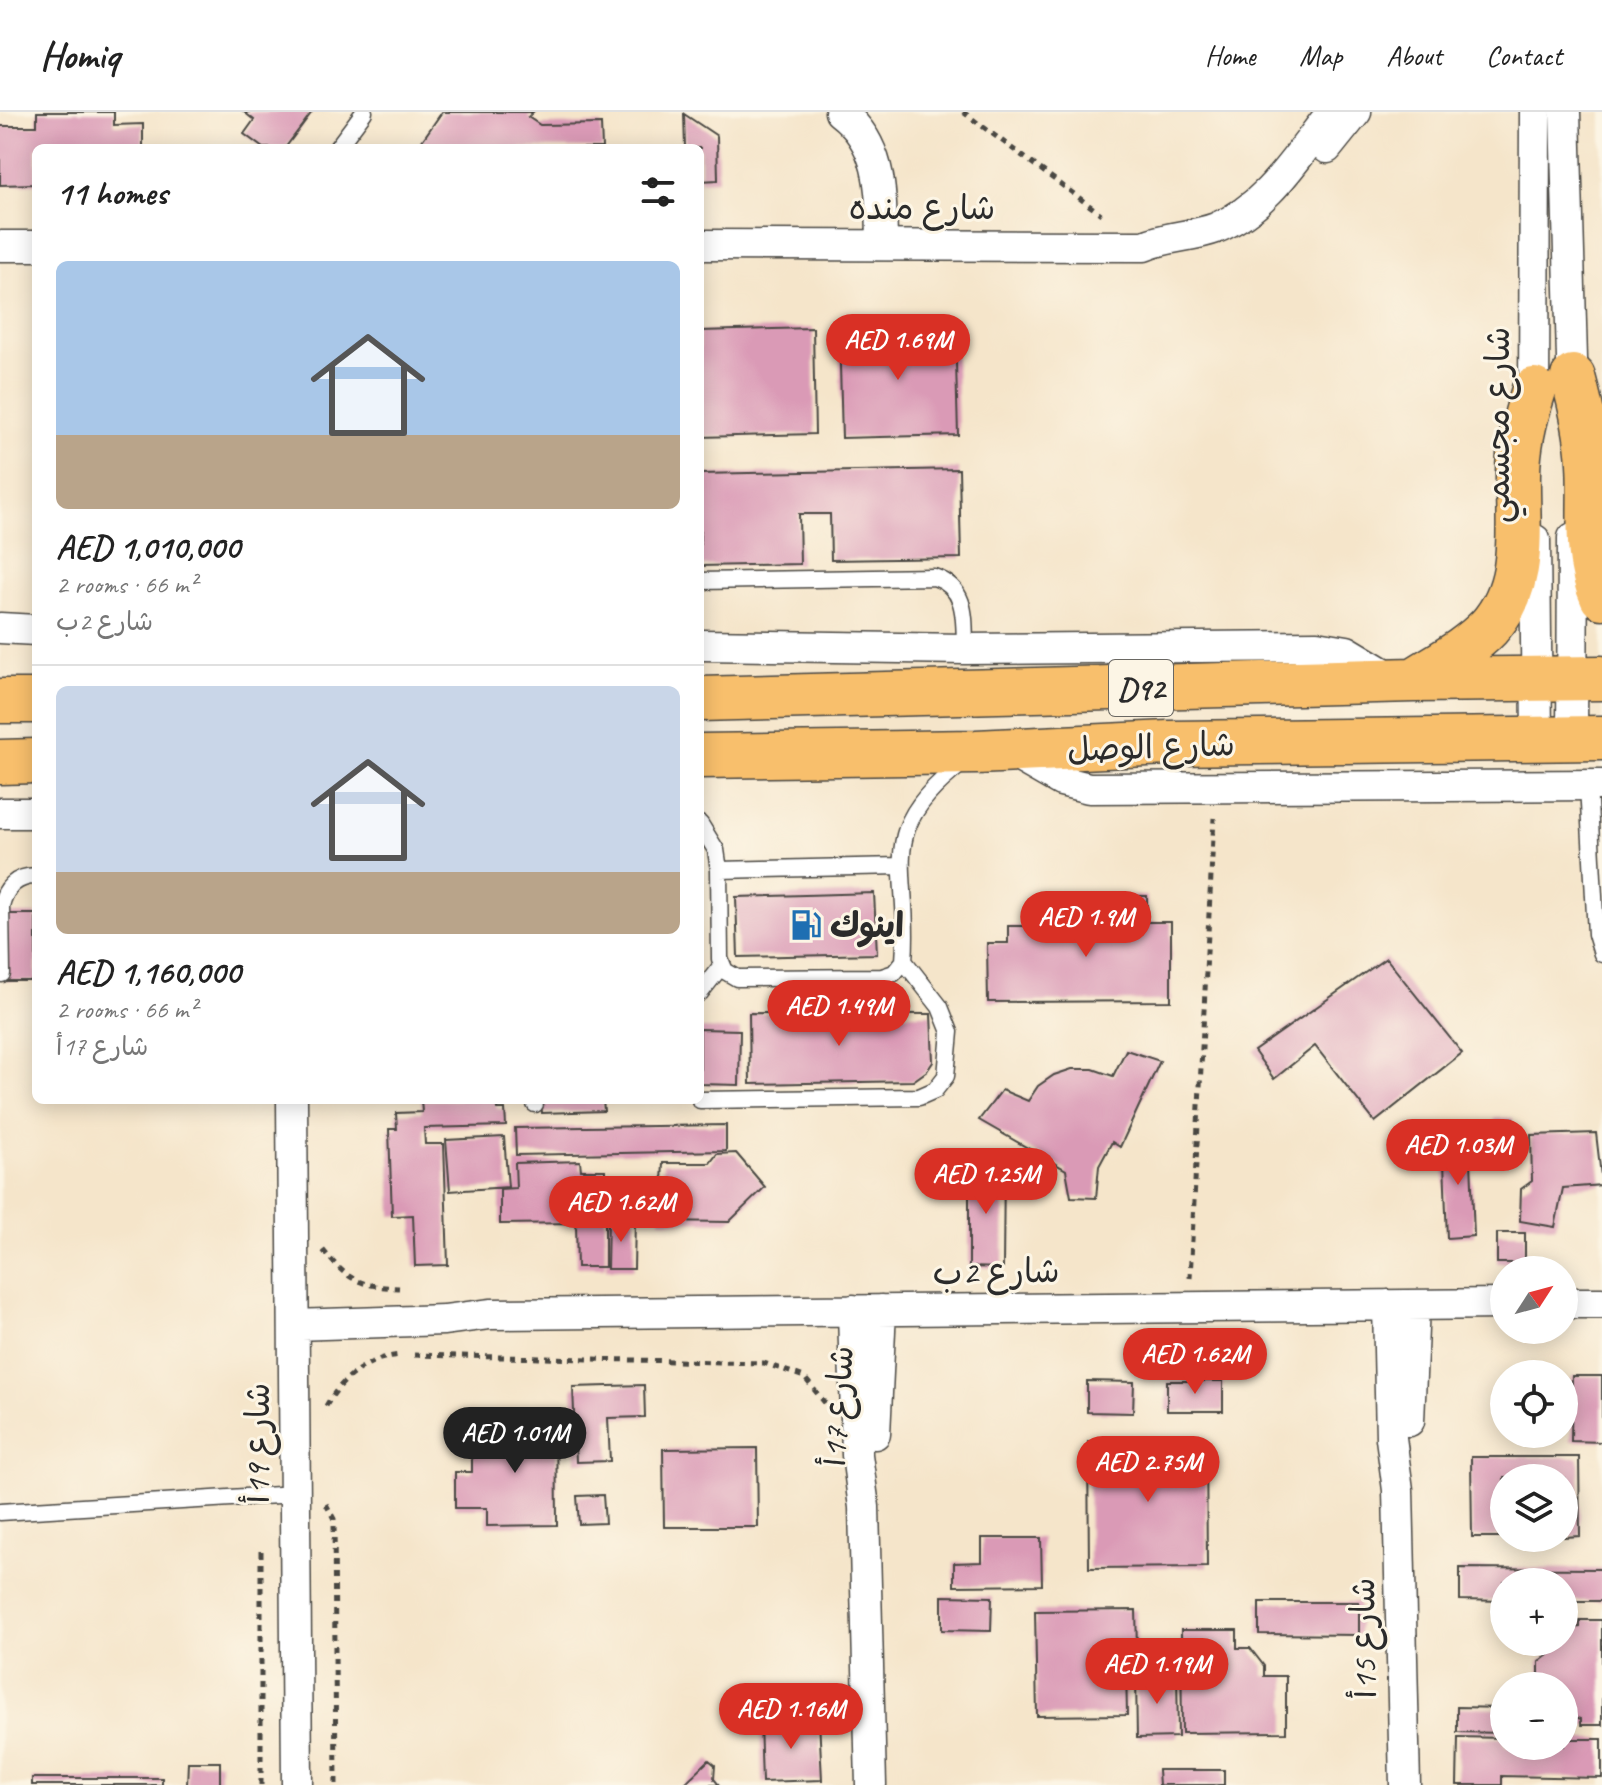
<!DOCTYPE html>
<meta charset="utf-8">
<style>
body{margin:0;font-family:Caveat,"Playpen Sans Arabic",sans-serif;background:#f2f2f2;color:#222;height:100vh;display:flex;flex-direction:column;font-size:30px;white-space:nowrap}
*{box-sizing:border-box;margin:0}
p{font-size:26px;color:#767676}
.icon{flex:none;width:44px;height:44px;fill:none;stroke:currentColor;stroke-width:2;stroke-linecap:round;stroke-linejoin:round}
.map{position:relative;flex:1;overflow:hidden}
.details{position:absolute;left:32px;top:32px;width:672px;height:960px;display:flex;flex-direction:column;background:#fff;border-radius:12px;box-shadow:0 4px 20px #0003}
.details>*{flex:none}
.needle{width:52px;rotate:54deg}
.controls{position:absolute;left:1490px;top:1144px;display:grid;gap:16px}
.controls a{display:grid;place-items:center;width:88px;height:88px;border-radius:50%;background:#fff;box-shadow:0 4px 20px #0003;font-size:40px}
.price{position:absolute;translate:-50% -68px;padding:0 18px;border-radius:28px;background:#d93025;color:#fff;font-size:26px;line-height:52px;filter:drop-shadow(0 2px 4px #0008)}
.price::after{content:'';position:absolute;left:50%;top:48px;width:24px;height:18px;margin-left:-12px;background:inherit;clip-path:polygon(0 0,100% 0,50% 100%)}
.price.on{background:#222;color:#fff}
ul{padding:0;list-style:none}
li{display:grid;align-content:center;gap:16px;height:424px;padding:0 24px}
li+li{border-top:2px solid #e0e0e0}
li span{display:grid;place-items:center;height:248px;border-radius:12px;color:#555}
li>.icon{margin-inline-start:auto}
span .icon{width:144px;height:144px;fill:#fffc;stroke-width:1}
li b{font-size:34px}
h2{display:flex;justify-content:space-between;align-items:center;height:96px;padding:0 24px;font-size:34px}
header{display:flex;align-items:center;gap:48px;box-sizing:border-box;height:112px;padding:0 40px;background:#fff;border-bottom:2px solid #e0e0e0}
header strong{font-size:38px}
nav{display:flex;gap:44px;margin-inline-start:auto;font-size:28px}
.map>svg:first-child{display:block}
.building{fill:#da9ab6}
.lines{fill:none;stroke-linecap:round;stroke-linejoin:round}
.lane-casing{stroke:#494743;stroke-width:19}
.street-casing{stroke:#494743;stroke-width:33}
.primary-casing{stroke:#494743;stroke-width:47}
.path{stroke:#494743;stroke-width:5;stroke-dasharray:6 6;stroke-linecap:butt}
.lane{stroke:#fff;stroke-width:16}
.street{stroke:#fff;stroke-width:30}
.primary{stroke:#f8bf6c;stroke-width:44}
.labels{text-anchor:middle;stroke-width:6;stroke-linejoin:round;paint-order:stroke}
.shield{fill:#fcf5e5;stroke:#6a6863;stroke-width:2}
.shield-label{font-size:32px;font-weight:bold;fill:#2b2b2b}
.street-label{font-size:34px;fill:#2b2b2b;stroke:#fcf5e5}
.poi-label{font-size:34px;font-weight:bold;fill:#2b2b2b;stroke:#fcf5e5;text-anchor:start}
</style>
<header>
<strong>Homiq</strong>
<nav><a>Home</a><a>Map</a><a>About</a><a>Contact</a></nav>
</header>
<div class="map">
<svg width="1602" height="1673" viewBox="0 0 1602 1673">
<rect width="100%" height="100%" fill="#fcf5e5"/>
<filter id="ink" filterUnits="userSpaceOnUse"><feTurbulence type="fractalNoise" baseFrequency=".0125" numOctaves="2"/><feDisplacementMap in="SourceGraphic" scale="16" xChannelSelector="R" yChannelSelector="G"/><feConvolveMatrix kernelMatrix="1 2 1 2 8 2 1 2 1" color-interpolation-filters="sRGB"/></filter>
<filter id="wash" filterUnits="userSpaceOnUse"><feTurbulence type="fractalNoise" baseFrequency=".006" numOctaves="4" result="noise"/><feDisplacementMap in="SourceGraphic" scale="32" xChannelSelector="R" yChannelSelector="G"/><feGaussianBlur stdDeviation="1.8" result="paint"/><feColorMatrix in="noise" values="0 0 0 0 0 0 0 0 0 0 0 0 0 0 0 0 0 1.4 0 .05"/><feComposite in="paint" operator="in"/></filter>
<g filter="url(#wash)">
<rect width="100%" height="100%" fill="#f5e5ca"/>
<g id="blocks">
<!-- building -->
<path class="building" d="M37,0h77v13l29,-1v24h-107v36l-36,1v-59h37z
M244,0h68l-27,36h-22l-19,-14 10,-14z
M442,0h91l-5,5 12,8 61,-1 1,24h-185z
M684,2l33,22 1,44 -18,1v-33h-15z
M955,214l3,109 -116,3 -3,-110z
M813,216l2,106 -115,3v-106z
M959,357l2,89 -130,2 -1,-46h-31l1,50 -100,2v-92z
M874,781l3,61 -139,3 -2,-60z
M1105,784h42v26h24v79l-183,1 -1,-59h21v-17h73v-17h24z
M7,802h29v67h-29z
M1386,846l76,95 -87,69 -60,-76 -41,33 -20,-28z
M749,901l182,1 2,48 -6,9 -14,10 -163,3z
M700,917l40,1 -1,55 -39,-1z
M1126,938l34,11 -40,86 -8,-5 -13,24 -3,32 -25,-1 -5,-27 -87,-50 23,-30 26,11 10,-15 16,-11 18,-6h21l20,7z
M421,988h75l1,9h8l1,17 -82,2 1,16h19l4,121 -33,1 -2,-51 -21,1 -3,-87h8l-1,-16 26,-1z
M541,988h62l1,11 -62,2z
M1494,1006h19v38h-19z
M726,1013v26l-210,4 -1,-27z
M1596,1021l6,52 -39,3 -8,39 -35,-6 1,-32 11,-8 -1,-46z
M1443,1024h27l4,100 -27,2z
M504,1025l4,50 -58,4 -4,-51z
M736,1041l29,34 -36,35 -69,-1 3,-58h47l7,-9z
M580,1049l1,9h24v97h-28l-1,-44 -76,1v-35l16,-1 -1,-25z
M969,1053h35l-1,103 -34,-1z
M608,1106h27l-1,51h-27z
M1497,1121h28v30h-28z
M1572,1264h30v66l-31,-1z
M1087,1269l47,1 -1,31 -46,-1z
M1167,1269h56v30h-56z
M644,1273l1,32 -37,1 2,43 -34,1 -3,-75z
M508,1302h48l1,111 -70,1v-18h-32v-36h17v-24h22v-10h14z
M1206,1329l1,126 -118,1 -1,-126z
M757,1336l1,79h-94l-1,-78z
M1471,1345h108l1,79 -16,1v-59h-60v59h-32z
M603,1383l2,28 -26,1 -2,-28z
M982,1426h59l1,47 -88,1v-23l28,-1z
M1460,1456l142,1v32h-38v-19h-60v19l-44,-1z
M942,1484l50,1 -1,34 -49,-1z
M1259,1490h100v33l-100,-1z
M1136,1498l1,39 -28,1 1,18h16l1,47 -90,1 -2,-105z
M1580,1508h22v105h-21v-6l-17,-6v-27h-15l-10,-11v-13l9,-7 -13,-13h29v-13l16,-2z
M1181,1518h56v18h13l14,18v10h22v56l-104,1z
M1177,1561l1,64 -41,1 -1,-62z
M1457,1595l47,1v25l-47,-1z
M819,1608l3,60 -60,2 -2,-60z
M1458,1625l46,1v8h60v-7h38v39l-100,-2v9h-45z
M709,1648l6,5 -1,14 5,6h-36z
M188,1650h32v23h-33z
M1158,1658h66v15h-65z
M32,1666h130v7h-130z"/>
</g>
</g>
<g filter="url(#ink)">
<use href="#blocks" fill-opacity="0" stroke="#494743" stroke-width="2"/>
<g class="lines">
<defs>
<path id="lane" d="M337,36l27,-36
M700,469l234,-4c34,11 30,42 31,72
M1588,673l8,149 6,20
M700,712l16,26 3,20 1,89 5,12 12,7 145,-1 12,-4 10,-12c8,-95 -33,-129 60,-199
M719,758l182,-4
M2,862l-1,-68c4,-18 15,-30 35,-30
M700,881l22,-28
M700,988l219,-3 16,-7 11,-14 4,-44 -10,-25 -36,-46
M535,992v-4
M0,1400l296,-18"/>
<path id="street" d="M840,0c44,33 41,84 42,133
M1565,0l8,282
M1327,36l29,-36
M700,133l444,1c23,-10 48,-9 72,-18 52,-21 82,-74 116,-116
M0,134h36
M1534,296l1,-296
M1535,428l2,198
M0,516l36,2
M700,533l265,4 352,-3 30,5 50,30
M1572,626l1,-200
M1009,639l52,30 28,7 513,-3
M0,701h36
M292,988l5,685
M1564,1191h38
M1388,1193l3,133 7,52 7,295
M853,1198l4,145 7,52 7,278
M294,1213l150,-5 46,-6 1014,-10
M1409,1309l5,-116
M875,1322l6,-124"/>
<path id="primary" d="M1573,265c8,29 14,56 16,86 3,44 -6,92 13,134
M1414,568c25,-16 54,-31 75,-53 39,-44 28,-100 29,-153 0,-29 7,-57 16,-84
M700,587l714,-19 188,-2
M0,589h36
M700,644l276,-4 193,-9 433,-5
M0,650l36,-1"/>
</defs>
<!-- lane casing -->
<use href="#lane" class="lane-casing"/>
<!-- street casing -->
<use href="#street" class="street-casing"/>
<!-- primary casing -->
<use href="#primary" class="primary-casing"/>
<!-- path -->
<path class="path" d="M963,0l138,102
M323,1138c25,31 37,36 76,38
M1190,1166l24,-460
M414,1243l350,8 40,14 21,26
M326,1294c16,-28 41,-48 74,-51
M326,1392l8,15 2,266
M261,1673v-235"/>
<!-- lane -->
<use href="#lane" class="lane"/>
<!-- street -->
<use href="#street" class="street"/>
<!-- primary -->
<use href="#primary" class="primary"/>
</g>
</g>
<!-- icons -->
<defs>
<symbol id="fuel-bare" viewBox="-9 -9 18 18"><path d="M-5.5-6h7V0h2V4h1.3V-2.5L3-4.5l.8-.8L6-3V5H2.5V1h-1V6h-7ZM-4.2-4.7v3.2H.2V-4.7Z" fill="#1f6fb2" stroke="#fcf5e5" stroke-width="2.5" paint-order="stroke"/></symbol>
</defs>
<g fill-rule="evenodd">
<use href="#fuel-bare" x="784" y="791" width="44" height="44"/>
</g>
<g class="labels">
<!-- shield labels -->
<rect class="shield" x="1109" y="548" width="64" height="56" rx="6"/>
<g class="shield-label">
<text x="1141" y="587">D92</text>
</g>
<!-- street labels -->
<g class="street-label">
<text x="922" y="107">شارع منده</text>
<text transform="translate(1497 313) rotate(-90)" y="12">شارع مجسمي</text>
<text transform="translate(1151 634) rotate(-2)" y="12">شارع الوصل</text>
<text transform="translate(996 1159) rotate(-1)" y="12">شارع 2ب</text>
<text transform="translate(837 1294) rotate(-86)" y="12">شارع 17أ</text>
<text transform="translate(257 1331) rotate(-90)" y="12">شارع 19أ</text>
<text transform="translate(1363 1526) rotate(-91)" y="12">شارع 15أ</text>
</g>
<!-- poi labels -->
<g class="poi-label">
<text x="830" y="825">اينوك</text>
</g>
</g>
</svg>
<div class="controls">
<a><svg class="needle" viewBox="-14 -14 28 28"><path d="M0-13l5 13h-10z" fill="#e53935"/><path d="M0 13l5-13h-10z" fill="#767676"/></svg></a>
<a><svg class="icon" aria-label="locate" viewBox="0 0 24 24"><circle cx="12" cy="12" r="6"/><path d="M12 2v4M12 18v4M2 12h4M18 12h4"/></svg></a>
<a><svg class="icon" aria-label="layers" viewBox="0 0 24 24"><path d="M12 4l9 5-9 5-9-5zM3 14l9 5 9-5"/></svg></a>
<a>+</a>
<a>−</a>
</div>
<b class="price" style="left:898px;top:270px">AED 1.69M</b>
<b class="price" style="left:1086px;top:847px">AED 1.9M</b>
<b class="price" style="left:839px;top:936px">AED 1.49M</b>
<b class="price" style="left:1458px;top:1075px">AED 1.03M</b>
<b class="price" style="left:986px;top:1104px">AED 1.25M</b>
<b class="price" style="left:621px;top:1132px">AED 1.62M</b>
<b class="price" style="left:1195px;top:1284px">AED 1.62M</b>
<b class="price on" style="left:515px;top:1363px">AED 1.01M</b>
<b class="price" style="left:1148px;top:1392px">AED 2.75M</b>
<b class="price" style="left:1157px;top:1594px">AED 1.19M</b>
<b class="price" style="left:791px;top:1639px">AED 1.16M</b>
<section class="details">
<h2>11 homes<svg class="icon" aria-label="filters" viewBox="0 0 24 24"><path d="M4 7h16M4 17h16"/><circle cx="9" cy="7" r="2"/><circle cx="15" cy="17" r="2"/></svg></h2>
<ul>
<li><span style="background:linear-gradient(#a9c7e8 70%,#b9a48a 0)"><svg class="icon" aria-label="home" viewBox="0 0 24 24"><path d="M3 11l9-7 9 7M6 9v11h12V9"/></svg></span><div><b>AED 1,010,000</b><p>2 rooms · 66 m²</p><p>شارع 2ب</p></div></li>
<li><span style="background:linear-gradient(#c9d6e8 75%,#b9a48a 0)"><svg class="icon" aria-label="home" viewBox="0 0 24 24"><path d="M3 11l9-7 9 7M6 9v11h12V9"/></svg></span><div><b>AED 1,160,000</b><p>2 rooms · 66 m²</p><p>شارع 17أ</p></div></li>
</ul>
</section>
</div>
